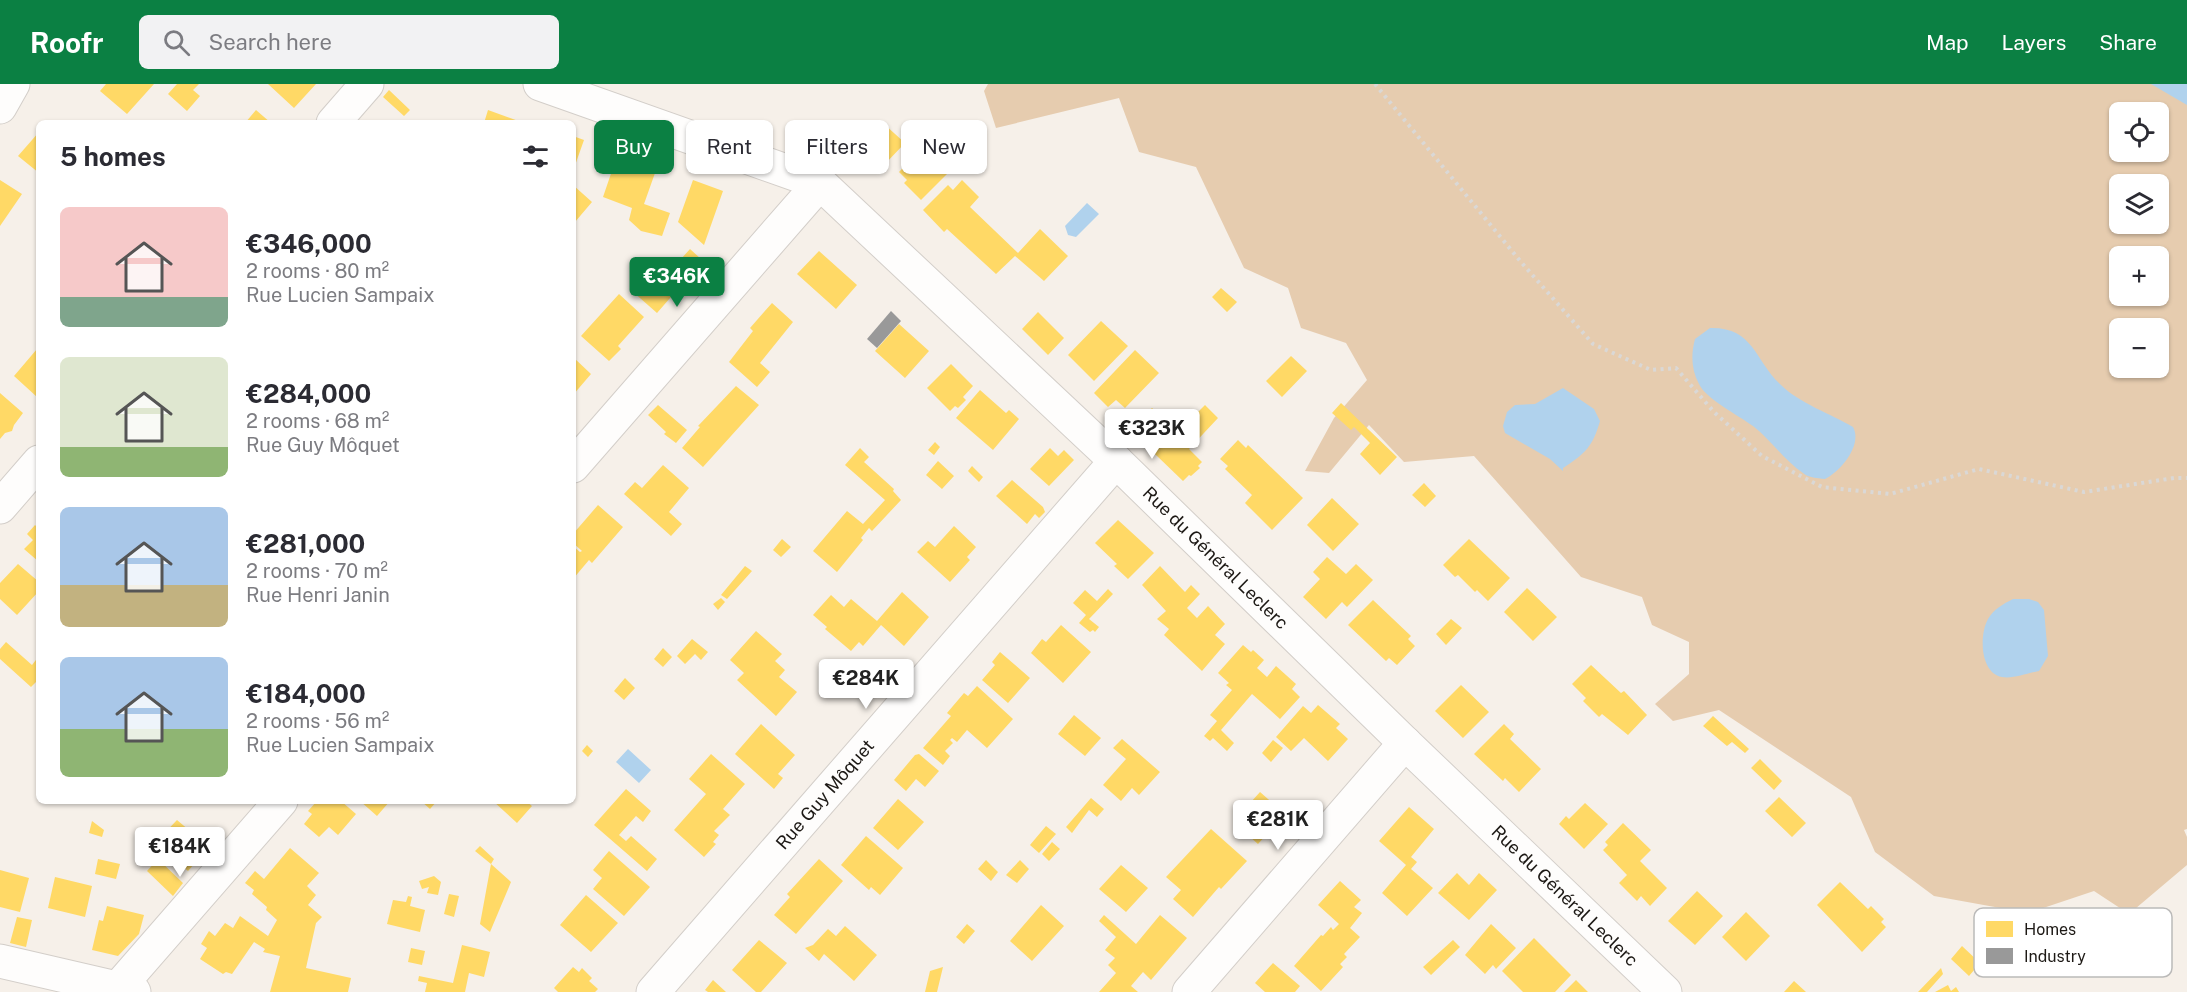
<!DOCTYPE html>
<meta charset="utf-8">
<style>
body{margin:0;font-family:"Public Sans",sans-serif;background:#f2f2f3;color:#2b2b33;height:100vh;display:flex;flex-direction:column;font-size:22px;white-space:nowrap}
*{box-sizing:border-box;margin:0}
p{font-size:20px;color:#7c7c81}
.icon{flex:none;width:33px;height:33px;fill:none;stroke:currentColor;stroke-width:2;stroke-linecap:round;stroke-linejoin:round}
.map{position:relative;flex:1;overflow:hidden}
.panel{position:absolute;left:36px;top:36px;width:540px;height:684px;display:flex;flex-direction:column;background:#fff;border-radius:9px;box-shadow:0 2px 4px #0004}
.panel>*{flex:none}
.guide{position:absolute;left:594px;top:36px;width:570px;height:54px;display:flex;gap:12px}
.buttons{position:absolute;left:2109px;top:18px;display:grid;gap:12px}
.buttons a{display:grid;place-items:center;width:60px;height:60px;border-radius:9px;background:#fff;box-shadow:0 2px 4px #0004;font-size:30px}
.price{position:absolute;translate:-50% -51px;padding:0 14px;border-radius:6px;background:#fff;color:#222;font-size:20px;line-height:39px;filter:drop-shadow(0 2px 3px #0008)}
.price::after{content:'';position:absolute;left:50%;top:36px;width:18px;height:14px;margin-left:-9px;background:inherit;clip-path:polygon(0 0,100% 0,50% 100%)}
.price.current{background:#0b8043;color:#fff}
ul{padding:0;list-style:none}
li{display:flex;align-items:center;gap:18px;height:150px;padding:0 24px}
li span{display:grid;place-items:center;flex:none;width:168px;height:120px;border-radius:9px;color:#555}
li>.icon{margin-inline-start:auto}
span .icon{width:72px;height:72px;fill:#fffc;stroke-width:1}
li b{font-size:26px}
h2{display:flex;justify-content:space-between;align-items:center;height:72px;padding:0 24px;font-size:26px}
.tag{padding:0 21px;border-radius:9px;background:#fff;box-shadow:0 2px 4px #0004;font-size:21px;line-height:54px}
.tag.current{background:#0b8043;color:#fff}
header{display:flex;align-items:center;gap:36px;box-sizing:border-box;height:84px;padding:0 30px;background:#0b8043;color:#fff}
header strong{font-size:28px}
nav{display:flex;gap:33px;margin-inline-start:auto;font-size:21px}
.search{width:420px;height:54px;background:#f2f2f3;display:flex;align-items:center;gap:15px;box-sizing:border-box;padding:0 21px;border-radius:9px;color:#7c7c81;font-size:22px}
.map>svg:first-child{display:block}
.forest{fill:#e6ccaf;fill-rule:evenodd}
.water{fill:#b0d2ed}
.homes{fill:#ffd966}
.industry{fill:#999}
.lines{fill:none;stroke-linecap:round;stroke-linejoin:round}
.minor-casing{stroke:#d3cec9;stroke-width:35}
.path{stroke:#dad8d6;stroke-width:4;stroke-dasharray:3 4.5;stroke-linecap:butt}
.minor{stroke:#fefdfc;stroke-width:33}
.labels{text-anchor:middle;stroke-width:6;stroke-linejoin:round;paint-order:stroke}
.street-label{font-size:18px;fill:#1d1915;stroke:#fff}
.key{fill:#fff;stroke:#bbbab9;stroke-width:1.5}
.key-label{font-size:16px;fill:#1d1915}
</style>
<header>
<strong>Roofr</strong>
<div class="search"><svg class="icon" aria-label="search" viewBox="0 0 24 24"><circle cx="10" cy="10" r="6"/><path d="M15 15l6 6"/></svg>Search here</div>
<nav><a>Map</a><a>Layers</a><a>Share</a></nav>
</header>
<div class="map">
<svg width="2187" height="908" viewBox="0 0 2187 908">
<rect width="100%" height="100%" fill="#f6f0e9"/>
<!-- forest -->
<path class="forest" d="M988,0h1199v745l-3,1 3,7v28l-58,49 -35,-23 -66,22 -94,-17 -59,-44 -24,-55 -132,-87 -46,11 -18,-17 34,-30v-32l-37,-17 -10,-28 -61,-20 -107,-121 -70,6 -35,-37 -40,48 -24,-2 29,-53 33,-38 -21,-37 -45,-15 -13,-40 -44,-20 -48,-101 -57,-15 -20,-54 -123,30 -12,-37zM2120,28h38v40h-38zM2120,100h38v40h-38zM2120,172h38v40h-38zM2120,244h38v40h-38z"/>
<!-- water -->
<path class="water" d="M2151,0h36v21z
M1087,119l12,11 -23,23 -8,-2 -3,-9z
M1710,244c44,-1 44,32 71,57 18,18 50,29 72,42 10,18 -13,45 -28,52 -8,-1 -16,-1 -22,-6 -19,-13 -32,-33 -50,-47 -15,-11 -47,-27 -54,-42 -8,-15 -8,-30 -4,-45z
M1563,304l31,21 6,12c-7,25 -15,33 -37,47v3l-13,-12 -45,-26 -2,-7 4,-14 8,-7 20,-1z
M2013,515h16l9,3 6,8 4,46 -9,15c-11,2 -26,8 -37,6 -22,-4 -23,-42 -14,-58 6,-10 15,-15 25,-20z
M628,665l23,21 -12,13 -23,-21z"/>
<!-- homes -->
<path class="homes" d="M106,0h48l-27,30 -27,-23z
M177,0h22l-6,6 7,6 -13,15 -19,-17z
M268,0h48l-22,24z
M389,6l21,20 -6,6 -21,-19z
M256,26l15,13h-26z
M488,26l36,13h-40z
M884,40l21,19 -21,22 -20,-21z
M39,48v41l-21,-17z
M573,52l11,4 -11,31z
M927,59l26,25 -32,32 -17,-17 3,-3 -8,-8z
M616,75l39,14 -11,31 26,9 -8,23 -21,-5 -12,-11 3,-12 -29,-11z
M0,96l22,14 -22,32z
M693,96l30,11 -19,54 -26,-23z
M962,96l17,17 -9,10 48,46 22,-24 28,27 -24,25 -29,-25 -19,18 -49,-45 -3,3 -21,-22 25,-25 5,5z
M573,101l19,17 -17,20 -2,-2z
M690,165l22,20 -18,21 -10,-8 -27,31 -25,-22 28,-30 11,9z
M819,167l38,34 -21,24 -39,-35z
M1221,204l16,14 -10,10 -15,-15z
M619,210l25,23 -26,29 3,3 -12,12 -28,-25z
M772,219l21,19 -33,41 10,9 -13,15 -28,-25 24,-31 -3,-3z
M1038,228l26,26 -16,17 -26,-26z
M1101,237l27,25 -34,35 -26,-26z
M899,240l30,27 -24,27 -30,-27z
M37,265l2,1 -2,47 -23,-21z
M1135,266l24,23 -34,35 -9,-8 -8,7 -14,-14z
M1291,272l16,15 -25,26 -16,-16z
M573,273l18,17 -18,21z
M951,280l22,22 -10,11 3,3 -8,8 -3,-2 -5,5 -23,-23z
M736,302l23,19 -56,62 -21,-19 18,-21 -2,-1z
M980,306l26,23 3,-3 10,9 -26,31 -37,-32z
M0,309l23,20 -9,12 -2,6 -7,2 -5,6z
M1341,319l56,54 -17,18 -20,-21 10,-11 -16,-16 -3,3 -19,-17z
M658,321l29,25 -11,13 -12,-9 2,-2 -18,-17z
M1205,321l13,13 -29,31 13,13 -4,4 2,2 -9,8 -2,-1 -6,6 -53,-51 22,-22 26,24z
M1238,356l8,8 2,-3 55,53 -31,32 -27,-27 7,-8 -27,-26 3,-3 -8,-7z
M935,358l5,5 -6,8 -6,-5z
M860,364l9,9 -5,5 30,27 -1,2 8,9 -29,31 -3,-3 -8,10 2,2 -26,32 -24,-21 34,-40 16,13 22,-24 -40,-35z
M1050,364l8,8 6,-6 10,10 -25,26 -19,-17z
M938,377l16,15 -12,13 -16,-14z
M663,381l26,23 -20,24 13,12 -11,12 -47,-42 11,-12 7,6z
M972,382l11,11 -4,5 -11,-11z
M1012,396l31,27 2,5 -6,6 -4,-4 -8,10 -31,-28z
M1424,399l12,13 -11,11 -13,-12z
M1332,414l27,26 -26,27 -26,-26z
M598,421l25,22 -31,36 -3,-3 -16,19v-33l7,6 2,-1 -9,-8v-9z
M1118,436l36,33 -26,26 -14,-13 3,-2 -22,-21z
M35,441l4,4v33l-15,-13 9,-9 -6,-6z
M954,442l22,21 -9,10 3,3 -20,22 -33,-30 11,-11 7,6z
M782,455l9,8 -10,10 -8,-7z
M1469,455l41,39 -22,23 -11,-11 -2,2 -17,-17 -3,2 -12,-12z
M1327,473l19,17 10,-10 17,16 -26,27 -5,-5 -16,17 -23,-22 17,-18 -7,-7z
M18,480l21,18v9l-22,24 -17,-16v-16z
M745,482l7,5 -25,28 -6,-4z
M1160,482l25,26 6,-7 9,9 -13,14 10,10 11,-12 17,18 -10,11 10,9 -23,27 -38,-36 5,-6 -12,-10 9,-8 -24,-26z
M1527,504l30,29 -24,24 -29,-29z
M1108,505l5,5 -24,25 10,8 -4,5 -2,-2 -3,2 -11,-9 7,-8 -13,-12 12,-13 12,11z
M902,508l27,25 -25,29 -23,-21 -18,21 -4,-4 -8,9 -26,-22 2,-2 -14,-12 18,-20 13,12 7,-8 26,22z
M721,514l4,4 -7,8 -5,-6z
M1373,516l38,36 -3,3 7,7 -18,19 -8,-7 -3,3 -38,-36z
M1451,535l11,9 -16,17 -10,-11z
M1061,541l30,27 -28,31 -32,-30 11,-14 4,3z
M756,547l26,23 -7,7 10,9 -6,7 18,15 -21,24 -39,-36 7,-7 -14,-13z
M692,555l16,13 -7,8 -6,-6 -10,10 -8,-8z
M6,558l26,23 7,-9v23l-8,8 -31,-28v-10z
M1243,561l8,7 2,-2 11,10 -7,8 10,9 9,-11 20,18 -4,5 8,8 -20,22 -28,-25 -31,36 13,13 -7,8 -14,-13 -3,3 -6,-5 13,-15 -7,-6 22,-25 -6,-5 3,-2 -11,-10z
M663,564l9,9 -9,10 -9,-8z
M1000,568l30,26 -22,25 -26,-23 13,-15 -3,-3z
M1591,581l30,28 3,-2 23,24 -19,20 -26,-21 -3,3 -16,-16 3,-3 -14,-14z
M625,594l10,10 -11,12 -10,-9z
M1461,601l28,27 -26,26 -28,-27z
M977,602l36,33 -26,29 -20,-18 -10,12 -5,-4 -2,2 3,3 -8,8 5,5 -7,9 -20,-17 28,-32 -4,-3 17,-20 4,3z
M1318,621l22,19 -4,4 12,11 -20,22 -24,-23 -13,13 -15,-14 27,-31 8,7z
M1074,631l27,23 -16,18 -27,-22z
M1713,632l36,33 -4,4 -13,-11 -5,4 -24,-20z
M761,640l34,31 -17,19 5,4 -9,11 -39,-35z
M1504,640l10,10 -4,5 31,30 -22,23 -14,-14 -2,3 -29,-27z
M1122,655l38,33 -21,23 -7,-7 -11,13 -18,-16 23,-26 -13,-11z
M1273,656l10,8 -12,14 -9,-9z
M587,661l6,6 -5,6 -6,-6z
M711,670l34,30 -22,25 7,6 -16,16 5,4 -6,7 3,2 -12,13 -30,-27 32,-36 -17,-15z
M919,670l20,17 -14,16 -9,-8 -10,12 -12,-11 21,-25z
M1760,675l22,22 -8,9 -23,-22z
M626,705l25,22 -8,11 -7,-6 -17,19 7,6 5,-5 26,23 -10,12 -53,-46z
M1260,708l25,22 -27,30 -25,-22z
M1779,713l27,26 -14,14 -27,-26z
M1091,714l13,11 -7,8 -8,-7 -17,23 -6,-6z
M898,715l26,23 -26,28 -25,-22z
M317,717h24l15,13 -18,21 -9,-8 -10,10 -15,-13 8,-10 -4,-3z
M360,717h30l-13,15z
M421,717h16l-7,8z
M493,717h33l6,5 -15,17z
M1585,719l23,21 -24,25 -25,-25 7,-8 3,3z
M1409,723l25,22 -23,28 6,5 -6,7 22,19 -26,28 -25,-23 24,-28 -27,-24z
M177,736l32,27 -21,24 -32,-29z
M92,737l12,9 -2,7 -13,-4z
M1623,739l28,27 -11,11 27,27 -17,18 -9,-10 -4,5 -18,-18 8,-8 -24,-25 5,-5 -3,-3z
M1046,742l10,8 -17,19 -9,-8z
M1211,745l36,32 -26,28 -2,-2 -26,30 -20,-18 8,-9 -15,-13z
M866,752l37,32 -23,27 -9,-8 -2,3 -28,-25z
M1052,758l8,7 -11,12 -7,-7z
M480,762l14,13 -3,5 -16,-13z
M290,764l29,25 -12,13 9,9 -8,10 14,12 -6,6 -10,45 45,10 -3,14h-78l10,-36 -17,-4 2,-3 -11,-7 -22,32 -6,-2 -3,2 -23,-15 7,-11 -6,-4 8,-13 6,5 10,-13 8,5 7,-12 28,20 9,-16 -11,-10 1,-3 -15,-13 2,-4 -9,-7 10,-12 9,8z
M609,767l41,36 -26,29 -31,-27 9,-11 -9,-8z
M98,775l22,5 -4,15 -21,-5z
M158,775l25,24 -10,13 -26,-25z
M819,775l24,22 -47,53 -22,-19 16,-18 -3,-3z
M986,776l12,12 -7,9 -13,-12z
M1020,776l9,9 -12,14 -11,-8z
M491,780l20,18 -21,50 -10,-8z
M1121,781l27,23 -22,24 -27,-23z
M0,786l29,8 -9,34 -20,-5z
M1457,789l12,12 10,-12 18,17 -28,30 -31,-27z
M434,792l7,6 -3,13 -11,-2 2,-6 -7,2 -3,-8z
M55,793l37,9 -7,31 -37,-9z
M1340,797l21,19 -7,7 8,6 -12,15 10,9 -16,17 3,3 -7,7 3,3 -22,24 -27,-25 27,-31 2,1 8,-9 2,3 6,-6 -21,-19z
M1840,798l28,27 3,-3 13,13 -3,3 5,5 -24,25 -45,-47z
M1697,807l26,25 -28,29 -27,-24z
M449,810l10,2 -5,21 -10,-3z
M586,811l32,28 -27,29 -31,-27z
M408,812l4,1 -2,9 15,4 -5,22 -33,-8 6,-24 13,2z
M1041,821l23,21 -32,35 -22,-20z
M107,822l37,9 -5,19 -21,22 -26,-6 7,-30 4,1z
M1746,828l24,24 -24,25 -24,-24z
M1104,831l32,29 24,-29 27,23 -36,42 -8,-8 -12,14 7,6h-39l17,-19 -8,-8 7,-7 -10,-8 11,-13 -17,-16z
M17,833l15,3 -6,27 -16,-4z
M967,840l8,7 -11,13 -8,-7z
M1491,840l25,24 -20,21 -3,-4 -8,9 -20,-19z
M845,842l32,29 -23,26 -30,-27 -5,7 -14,-13 8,-3 15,-16 8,7z
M1534,854l37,37 -16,17h-32l-21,-21z
M759,856l28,23 -26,29h-5l-24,-22z
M1453,856l7,7 -29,28 -8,-8z
M462,861l28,7 -6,25 -15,-4 -4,19h-40l2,-9 -9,-2 1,-5 34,7z
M1962,862l18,17 -11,13 -18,-17z
M411,864l14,3 -3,14 -14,-3z
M1273,879l27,23 -5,6h-30l-10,-9z
M573,883l6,5 3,-4 10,10 -3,3 9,8 -3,3h-37l-4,-4z
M943,883l-6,25h-12l5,-21z
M1941,884l2,6 -16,18h-9z
M713,896l13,12h-18l-3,-2z
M1576,896l12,12h-24z
M1794,897l12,11h-22z
M1948,901l3,6 5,-4 3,5h-24z"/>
<!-- industry -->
<path class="industry" d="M891,227l10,10 -24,27 -10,-9z"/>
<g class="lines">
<defs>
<g id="minor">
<path id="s1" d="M540,0l280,99 296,278 289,282 260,249"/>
<path d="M0,23l13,-23"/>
<path d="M333,39l34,-39"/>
<path d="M573,382l247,-283"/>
<path d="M0,423l39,-45"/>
<path d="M0,877l134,31"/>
<path d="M118,904l163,-187"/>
<path id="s2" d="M653,908l463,-531"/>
<path d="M1189,908l216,-249"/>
</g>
</defs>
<!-- minor casing -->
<use href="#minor" class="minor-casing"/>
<!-- path -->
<path class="path" d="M1375,0l146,178 72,82 58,26 25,-2 38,44 48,44 60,31 68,7 89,-25 105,23 90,-14h13"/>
<!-- minor -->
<use href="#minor" class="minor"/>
</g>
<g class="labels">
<!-- street labels -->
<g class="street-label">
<text dy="6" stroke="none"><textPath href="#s1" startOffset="842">Rue du Général Leclerc</textPath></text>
<text dy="6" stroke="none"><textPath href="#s2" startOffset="262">Rue Guy Môquet</textPath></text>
<text dy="6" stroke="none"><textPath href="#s1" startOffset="1328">Rue du Général Leclerc</textPath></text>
</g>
</g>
<!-- legend -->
<rect x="1974" y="824" width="198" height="69" rx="9" class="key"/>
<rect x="1986" y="837" width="27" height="16" fill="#ffd966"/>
<rect x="1986" y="864" width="27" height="16" fill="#999"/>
<g class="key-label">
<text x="2024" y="851">Homes</text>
<text x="2024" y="878">Industry</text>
</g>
</svg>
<div class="buttons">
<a><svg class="icon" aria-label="locate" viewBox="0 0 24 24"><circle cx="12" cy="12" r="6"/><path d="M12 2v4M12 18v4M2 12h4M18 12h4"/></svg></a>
<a><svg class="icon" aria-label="layers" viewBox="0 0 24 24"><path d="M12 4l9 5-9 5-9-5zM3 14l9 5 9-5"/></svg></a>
<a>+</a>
<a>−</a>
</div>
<b class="price current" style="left:677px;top:224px">€346K</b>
<b class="price" style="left:1152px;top:376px">€323K</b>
<b class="price" style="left:866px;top:626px">€284K</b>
<b class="price" style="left:1278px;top:767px">€281K</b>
<b class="price" style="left:180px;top:794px">€184K</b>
<div class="guide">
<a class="tag current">Buy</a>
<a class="tag">Rent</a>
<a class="tag">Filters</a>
<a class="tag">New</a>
</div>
<section class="panel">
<h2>5 homes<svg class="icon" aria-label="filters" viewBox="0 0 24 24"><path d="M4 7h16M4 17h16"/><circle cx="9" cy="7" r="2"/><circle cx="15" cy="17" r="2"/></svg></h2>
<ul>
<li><span style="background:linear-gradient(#f6c9c9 75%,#7fa58c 0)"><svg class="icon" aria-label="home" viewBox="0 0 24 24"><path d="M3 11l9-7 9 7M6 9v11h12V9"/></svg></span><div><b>€346,000</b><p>2 rooms · 80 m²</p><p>Rue Lucien Sampaix</p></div></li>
<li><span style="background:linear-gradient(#dfe7d0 75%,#8fb573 0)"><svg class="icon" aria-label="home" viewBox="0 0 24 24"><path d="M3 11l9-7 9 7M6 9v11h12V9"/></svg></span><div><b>€284,000</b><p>2 rooms · 68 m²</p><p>Rue Guy Môquet</p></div></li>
<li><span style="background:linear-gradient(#a9c7e8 65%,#c2b280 0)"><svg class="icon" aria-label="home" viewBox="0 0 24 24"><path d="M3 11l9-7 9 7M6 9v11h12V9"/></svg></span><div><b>€281,000</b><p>2 rooms · 70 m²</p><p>Rue Henri Janin</p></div></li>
<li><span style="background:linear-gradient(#a9c7e8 60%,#8fb573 0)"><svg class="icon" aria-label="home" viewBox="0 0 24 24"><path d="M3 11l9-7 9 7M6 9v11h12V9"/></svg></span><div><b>€184,000</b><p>2 rooms · 56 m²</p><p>Rue Lucien Sampaix</p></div></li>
</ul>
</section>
</div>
